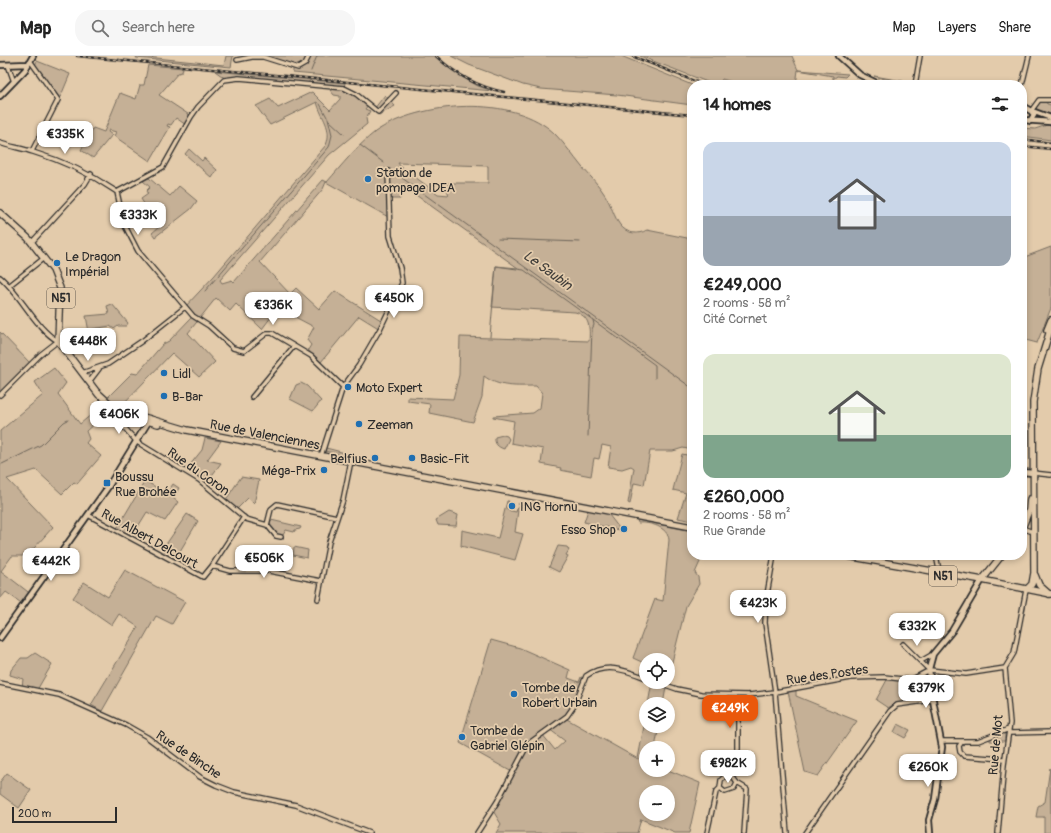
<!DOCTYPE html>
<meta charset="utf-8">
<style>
body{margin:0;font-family:Pangolin,sans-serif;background:#f6f6f6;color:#222;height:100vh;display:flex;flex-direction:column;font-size:15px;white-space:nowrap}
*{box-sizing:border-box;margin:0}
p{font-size:13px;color:#767676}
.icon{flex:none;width:22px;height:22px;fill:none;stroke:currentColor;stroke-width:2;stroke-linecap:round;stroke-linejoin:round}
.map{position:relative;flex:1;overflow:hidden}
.drawer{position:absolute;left:687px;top:24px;width:340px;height:480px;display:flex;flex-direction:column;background:#fff;border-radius:16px;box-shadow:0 2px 6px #0003}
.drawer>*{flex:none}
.tools{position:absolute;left:639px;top:597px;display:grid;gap:8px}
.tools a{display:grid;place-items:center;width:36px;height:36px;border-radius:50%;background:#fff;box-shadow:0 2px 6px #0003;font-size:20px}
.scale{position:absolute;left:12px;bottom:10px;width:105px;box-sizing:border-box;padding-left:4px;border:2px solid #2b2b2b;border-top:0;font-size:11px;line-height:14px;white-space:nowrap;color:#2b2b2b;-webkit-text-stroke:3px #e3cbab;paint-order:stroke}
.price{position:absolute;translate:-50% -34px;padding:0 9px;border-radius:8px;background:#fff;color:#222;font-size:13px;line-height:26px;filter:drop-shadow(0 1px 2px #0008)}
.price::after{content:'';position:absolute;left:50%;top:24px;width:12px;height:9px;margin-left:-6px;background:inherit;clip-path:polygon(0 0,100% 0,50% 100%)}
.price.current{background:#ea580c;color:#fff}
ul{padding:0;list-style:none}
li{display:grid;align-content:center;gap:8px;height:212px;padding:0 16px}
li span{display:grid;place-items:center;height:124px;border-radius:12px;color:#555}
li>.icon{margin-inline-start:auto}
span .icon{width:72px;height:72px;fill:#fffc;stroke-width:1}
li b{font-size:17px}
h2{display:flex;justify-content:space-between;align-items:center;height:48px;padding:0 16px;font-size:17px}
header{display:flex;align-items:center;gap:24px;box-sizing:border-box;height:56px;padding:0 20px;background:#fff;border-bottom:1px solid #e0e0e0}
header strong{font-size:19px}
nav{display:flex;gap:22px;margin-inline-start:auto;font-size:14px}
.search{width:280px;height:36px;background:#f6f6f6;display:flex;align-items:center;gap:10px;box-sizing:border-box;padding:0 14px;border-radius:16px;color:#767676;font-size:15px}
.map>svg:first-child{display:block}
.green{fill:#c5b096;stroke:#786e60;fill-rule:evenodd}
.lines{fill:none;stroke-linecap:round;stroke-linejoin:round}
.stream{stroke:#6c6459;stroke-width:1}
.street-casing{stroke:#2b2b2b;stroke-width:6}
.secondary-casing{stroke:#2b2b2b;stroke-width:8}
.primary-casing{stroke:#2b2b2b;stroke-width:8}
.street{stroke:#e3cbab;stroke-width:3.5}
.secondary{stroke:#e3cbab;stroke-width:4.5}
.primary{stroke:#e3cbab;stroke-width:5.5}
.rail-casing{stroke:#2b2b2b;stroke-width:2.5}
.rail{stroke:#e3cbab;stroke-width:1;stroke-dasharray:3;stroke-linecap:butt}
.poi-dot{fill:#1f6fb2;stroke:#e3cbab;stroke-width:1.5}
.labels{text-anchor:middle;stroke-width:3.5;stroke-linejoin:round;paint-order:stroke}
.shield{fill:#e3cbab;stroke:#625b51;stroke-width:1}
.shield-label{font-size:12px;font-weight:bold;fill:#2b2b2b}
.poi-label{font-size:13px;fill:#2b2b2b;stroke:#e3cbab;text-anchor:start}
.street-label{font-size:13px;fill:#2b2b2b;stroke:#e3cbab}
.water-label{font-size:14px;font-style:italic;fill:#413e3a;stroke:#e3cbab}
</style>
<header>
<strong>Map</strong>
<div class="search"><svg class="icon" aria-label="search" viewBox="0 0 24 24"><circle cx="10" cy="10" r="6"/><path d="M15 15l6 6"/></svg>Search here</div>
<nav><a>Map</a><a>Layers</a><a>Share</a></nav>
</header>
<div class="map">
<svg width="1051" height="777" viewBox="0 0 1051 777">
<rect width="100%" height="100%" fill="#e3cbab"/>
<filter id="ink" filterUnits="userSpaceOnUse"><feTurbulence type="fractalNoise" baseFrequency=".025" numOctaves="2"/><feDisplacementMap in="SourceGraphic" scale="8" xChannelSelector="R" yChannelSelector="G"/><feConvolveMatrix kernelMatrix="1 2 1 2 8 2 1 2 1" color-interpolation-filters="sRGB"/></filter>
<g filter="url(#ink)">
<!-- green -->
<path class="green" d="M137,0l87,9 2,-9h7l-2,11 -95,-9z
M250,0h184l28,21 16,9 15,5 -200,-18v-5l-17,-8z
M451,0h170l71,29v20l-75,-10 -76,-6 -18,-4 -54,-20z
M640,0h152l6,14 50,4 -3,3 -8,-1 -4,3v-3l-35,-6 -2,15h-53l-21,-6 -2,6h-5z
M37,5l33,13 -10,24 -25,-33z
M148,9l35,3 -1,4 -4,1 -19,22 32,21 -5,9 -10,-7 -5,7 -3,-1 -1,2 3,1 -20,34 -36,-25 2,-4 -7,-2 -1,2 4,3 -19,23 -12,-8 12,-22 11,4 16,-39 16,6 4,-14h4z
M215,15l130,12 -1,5 -30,-4 -4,-4 -2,3 -82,-4z
M874,20l29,5v3z
M338,33l15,5 15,11 -3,4 5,2 -4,7 1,6 -38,31 -109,125 2,3 10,-3 2,2 89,-102 4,2c15,-17 30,-36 48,-50 44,-31 140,-38 180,2 10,10 18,22 27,33 8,9 17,18 23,28 6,9 9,22 15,30 7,9 18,10 27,5l45,9v211l-9,-2 -10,3h-23l-6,34 -10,-2 -4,21 -2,-1 6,-35 -3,-2 -9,3 -14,-2 3,-20 -9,-2 -3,14 -5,-1 -3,18 -31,-6 1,-2 -20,-4 2,-15 -32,-6 3,-22 -21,-4v-1l40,-3 7,-5 2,-15 -6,-7c-19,0 -37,2 -52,-10l-2,21 -9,25 -44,-9 1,-9 -22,-3v-4l45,2 6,-24 1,-38 129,4c1,-13 1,-25 -14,-29l-83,-5 4,-41 22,2 -112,-80 -5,-1 -1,12h-11l1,19 -64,-36 -3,7 -63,73 30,32 6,-6 23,21 16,-18 49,31 -4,7 -21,-13 -38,46 -13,-12 3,-5 -4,-5 7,-13 -36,-19 -16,21 -26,-25 -6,7 -14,-13 -28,35 27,29 -16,15 -27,-24 -51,53 -7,-5 -4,3 -3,-6 25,-25 5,1 26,-30 6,-3 22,-23 2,-2 -8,-9 29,-31 112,-131c7,-17 -5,-27 -9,-43l-47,23 -14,-19 14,-7 8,9 34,-16 18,18 10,-11v-3l-6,-1 -4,-5zM398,107l90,3v17h-40l-3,2 4,10 -11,-1 -38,-28z
M385,39l10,11 -16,9 -5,-6z
M1046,45l1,3 4,1v11l-12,-4 -3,-4 3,-6z
M1047,69h4v15l-29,-4v-8l13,1z
M189,93l13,12 2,-3 13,12 -5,8 -27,-24z
M149,122l21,18 9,-10 18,15 -6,8 -36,28 -3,-4 7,-6 -18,-28 7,-5 -2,-3 4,-4 -7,-6z
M1051,191v61l-14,35 -15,-4v-81z
M112,248l16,19 -2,3h-8l-4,3 -4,-3 -17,3 -4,3 -3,-16 23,-2 -2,-8z
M0,276l31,32 -31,31z
M54,312l12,15 -8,11 22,30 25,-21 6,6 -25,22 3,8 -3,4 15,13 -24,28 -3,-2 -12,12 -26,-24 -29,9 46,48 -26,29h-15l-11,15 31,24 -8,10 -18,-13 -6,7v-168l43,-36 -8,-13z
M301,327l6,3 14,15 -8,10 -23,-12 6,-14z
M503,379l4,1 2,3 -5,10c-6,-2 -10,-5 -9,-12z
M205,382l16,3 -14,19 14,3 -16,22 -20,-14 17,-21z
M326,392l23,6 -1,2 -23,-5z
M682,398l10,2v65l-14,-3 8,-25 -13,-3z
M241,421l18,3 -5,24 -6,-6 -12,12 -11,-9z
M145,425l16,9 -2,2 3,2 2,-2 3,1 6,-9 6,4 -6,10 5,4 -13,19 -18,-9 -16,26 -15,-8z
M507,445h2l-2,9 9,2 3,-9 -4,29 8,2 -8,26 -54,-14 1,-16 36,8z
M589,451l21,4 -1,4 10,13v2l-35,-8z
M449,456l9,3 -2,11 -18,-1 -2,-5z
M187,458l11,7 -24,40 -14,-8z
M271,464l30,7 -1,2 -5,1 -1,2 -8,-2 -3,5h-5l-8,-8z
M637,464l55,11v24h11l-8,18 3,4 1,7 -13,22 -18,72v-18h-22v18l-6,-3 4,-12 -11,-5 22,-59 8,2 6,-61c-1,-13 -19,-18 -31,-17z
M558,490l9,1 2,3 -3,5 2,1 -9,16 -10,-5z
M294,491l14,3 -1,8 -14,-3z
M125,514l60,32 -13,22 -16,-8 -54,95 -11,-6 47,-78 -19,-13 -7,11 -39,-27 11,-16 24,15z
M491,584l29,8 50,22 -2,8 11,4 2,-5 4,1 -8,22 -12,18 73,41 8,-44v11h13l-4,22h-9v22h22l32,13 -11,50h-14l-34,-14 -4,14h-141l5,-9 -9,-15 20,-37 -52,-29zM549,673l16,12 -10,9 -13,-16zM646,736h22v22h-22z
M35,597l17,11 -15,26 -15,-3 1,-8 -13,-4 1,-5 10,-12h7z
M922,620l3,1 6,22 -35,4 -8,5 -12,-8 12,-22 25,5z
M652,626h15l-4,22h-15z
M796,634v6l61,25 -39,55 -13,-4 -17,-81z
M898,668l12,6 -5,8 -11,-6z
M1002,677l3,1v7h-15v-2z
M1050,712l1,65h-7v-16h-8l2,-11 7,-4z
M7,717l24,17 -12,18 -19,-14v-12z"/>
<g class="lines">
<!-- stream -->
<path class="stream" d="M311,15l6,-15
M320,48l7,13
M329,64l15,14
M360,89l24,18
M391,114l301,218
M498,183l82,3
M205,235l124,-144 3,-12 -4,-17
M490,281l6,-71 28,4 131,95v13
M588,380l4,-107 2,-4 -1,-5
M0,409l41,-20 23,-23 4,-2"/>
<defs>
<path id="street" d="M237,4l15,-3h11l35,11 7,-4 4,-8
M31,6l27,38 -26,51
M8,9l6,17
M915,29l5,-29
M1022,29l7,-29
M1031,55l8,-11h12
M0,87c11,4 22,5 33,9 30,9 56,21 81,38l3,2 7,32 14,27 55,65 16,10 24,22 11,3 23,-18h5l39,23 32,31
M117,136l46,-25 28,-50 7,-10 26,-27 15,-2 105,10 12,6 22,18 18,-19
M32,186l53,-58 6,-10
M0,221c21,18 36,52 58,64l-18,14 -40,40
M10,229l34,-27
M82,317l26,-9 34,-23 43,-34
M89,326l10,-13
M252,341l42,-51
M116,362l21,24 62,38 47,39 21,6 4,-16 6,-5 60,13
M321,400l22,-69 16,-22 21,-36 22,-46 -2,-15 -10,-32 -2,-65
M1033,417l18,2
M88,459l115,62 9,-11 32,-49
M267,469l9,11 5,1
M1022,472l11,4
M774,499l-8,45 -1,23 10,69 12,141
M936,499l3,15 -2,2
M212,510l18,5h39l52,10
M318,543l11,-57 14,-42 8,-39
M903,588l25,25
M921,605l12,-7
M930,614l36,4 39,-6
M657,626l20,7 24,5 48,1 26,-3 76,-14 33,-1 27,3 15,-8
M0,627l59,12 67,30 21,12 53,40 16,8 18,7 62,13 73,28
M1009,677l42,-1
M941,685h37l31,-12
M962,686l-3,4 1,6 4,4 40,3
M729,716l9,-23v-33l11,-21
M720,732l5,4 9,-3 3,-6
M477,777l20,-31 31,-58 39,-28 7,-10 12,-30c20,-14 39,-6 60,2
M707,777l9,-41 4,-4 1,-8 8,-8 8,11 10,6 -3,44
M805,777l85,-122 7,-6 35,-5
M998,777l6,-68 6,-42 -5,-55 9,-15 12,-63"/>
<path id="secondary" d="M839,0l21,19 21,10
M0,9l28,-1
M0,40l25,-26 8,-14
M1022,50l9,5 3,4 -4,6
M1032,55l19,7
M1022,64l29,2
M1022,416l11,1
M0,582l108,-151 42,-68
M930,777l-1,-13 6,-21 7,-52 -10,-52 -3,-26 4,-15 19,-23 30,-51"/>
<path id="primary" d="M0,157l28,25 25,32 7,18 -2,53 41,54
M1047,274l4,-10
M97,336l13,12 10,6 67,20 505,97
M116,356l42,12
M1022,473l7,-19 1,-11
M842,499l135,24 74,15
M1035,519l4,10 10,9
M982,524l20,-25
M1026,534l6,-6 2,-11 -1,-171 5,-33 13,-42"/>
</defs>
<!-- street casing -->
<use href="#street" class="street-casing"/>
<!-- secondary casing -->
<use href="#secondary" class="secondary-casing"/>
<!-- primary casing -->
<use href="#primary" class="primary-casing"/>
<!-- street -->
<use href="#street" class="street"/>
<!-- secondary -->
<use href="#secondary" class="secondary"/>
<!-- primary -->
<use href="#primary" class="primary"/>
<defs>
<path id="rail" d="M77,0l615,59
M436,0c19,18 42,31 68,36
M632,0l72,29
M1022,83l29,4
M1022,90l29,3"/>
</defs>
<!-- rail casing -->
<use href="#rail" class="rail-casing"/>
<!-- rail -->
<use href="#rail" class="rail"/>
</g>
</g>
<!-- markers -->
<g class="poi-dot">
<circle cx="368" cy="123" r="4"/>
<circle cx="57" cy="207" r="4"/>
<circle cx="164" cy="317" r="4"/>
<circle cx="348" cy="331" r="4"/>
<circle cx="164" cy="340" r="4"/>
<circle cx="359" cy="368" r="4"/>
<circle cx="375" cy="402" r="4"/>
<circle cx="412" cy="402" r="4"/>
<circle cx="324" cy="414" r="4"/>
<rect x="103" y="423" width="8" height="8" rx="2"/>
<circle cx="512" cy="450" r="4"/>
<circle cx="624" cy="473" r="4"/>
<circle cx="514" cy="638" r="4"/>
<circle cx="462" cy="681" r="4"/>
</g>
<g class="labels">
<!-- shield labels -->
<g class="shield">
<rect x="47" y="232" width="28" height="20" rx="3"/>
<rect x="929" y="510" width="28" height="20" rx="3"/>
</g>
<g class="shield-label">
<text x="61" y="246">N51</text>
<text x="943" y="524">N51</text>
</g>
<!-- poi labels -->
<g class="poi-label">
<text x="376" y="121">Station de<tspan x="376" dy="15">pompage IDEA</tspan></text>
<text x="65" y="205">Le Dragon<tspan x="65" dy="15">Impérial</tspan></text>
<text x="172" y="322">Lidl</text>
<text x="356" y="336">Moto Expert</text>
<text x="172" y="345">B-Bar</text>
<text x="367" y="373">Zeeman</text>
<text x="367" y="407" text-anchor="end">Belfius</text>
<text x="420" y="407">Basic-Fit</text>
<text x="316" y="419" text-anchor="end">Méga-Prix</text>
<text x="115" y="425">Boussu<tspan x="115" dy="15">Rue Brohée</tspan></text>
<text x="520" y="455">ING Hornu</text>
<text x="616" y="478" text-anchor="end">Esso Shop</text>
<text x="522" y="636">Tombe de<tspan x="522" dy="15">Robert Urbain</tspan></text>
<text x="470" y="679">Tombe de<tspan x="470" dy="15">Gabriel Glépin</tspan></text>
</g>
<!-- street labels -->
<g class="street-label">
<text transform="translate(265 378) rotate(11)" y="5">Rue de Valenciennes</text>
<text transform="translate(199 415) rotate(35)" y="5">Rue du Coron</text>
<text transform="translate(150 482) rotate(29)" y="5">Rue Albert Delcourt</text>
<text transform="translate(827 618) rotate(-8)" y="5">Rue des Postes</text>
<text transform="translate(995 689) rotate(-85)" y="5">Rue de Mot</text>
<text transform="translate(189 698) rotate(34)" y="5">Rue de Binche</text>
</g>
<!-- water labels -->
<g class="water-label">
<text transform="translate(548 214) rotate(36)" y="5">Le Saubin</text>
</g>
</g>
</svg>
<div class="tools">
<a><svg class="icon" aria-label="locate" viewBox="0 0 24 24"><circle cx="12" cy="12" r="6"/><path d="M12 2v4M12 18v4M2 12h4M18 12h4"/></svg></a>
<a><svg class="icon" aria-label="layers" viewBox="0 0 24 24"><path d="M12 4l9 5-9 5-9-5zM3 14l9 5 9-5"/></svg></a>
<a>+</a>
<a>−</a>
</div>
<div class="scale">200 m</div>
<b class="price" style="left:65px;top:99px">€335K</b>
<b class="price" style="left:138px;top:180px">€333K</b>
<b class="price" style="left:394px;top:263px">€450K</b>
<b class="price" style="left:273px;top:270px">€336K</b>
<b class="price" style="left:88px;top:306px">€448K</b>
<b class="price" style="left:119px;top:379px">€406K</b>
<b class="price" style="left:264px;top:523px">€506K</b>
<b class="price" style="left:51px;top:526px">€442K</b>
<b class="price" style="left:758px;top:568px">€423K</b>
<b class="price" style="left:917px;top:591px">€332K</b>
<b class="price" style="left:926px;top:653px">€379K</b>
<b class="price current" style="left:730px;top:673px">€249K</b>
<b class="price" style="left:728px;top:728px">€982K</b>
<b class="price" style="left:928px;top:732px">€260K</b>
<section class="drawer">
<h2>14 homes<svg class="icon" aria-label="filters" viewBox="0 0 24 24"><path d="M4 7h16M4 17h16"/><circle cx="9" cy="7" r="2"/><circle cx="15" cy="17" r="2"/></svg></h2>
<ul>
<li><span style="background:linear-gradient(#c9d6e8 60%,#9aa5b1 0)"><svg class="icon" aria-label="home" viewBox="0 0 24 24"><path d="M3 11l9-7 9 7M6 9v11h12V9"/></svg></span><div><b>€249,000</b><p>2 rooms · 58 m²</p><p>Cité Cornet</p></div></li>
<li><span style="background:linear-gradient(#dfe7d0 65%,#7fa58c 0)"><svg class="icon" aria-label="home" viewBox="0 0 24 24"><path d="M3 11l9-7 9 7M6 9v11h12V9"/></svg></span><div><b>€260,000</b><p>2 rooms · 58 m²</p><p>Rue Grande</p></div></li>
</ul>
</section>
</div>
